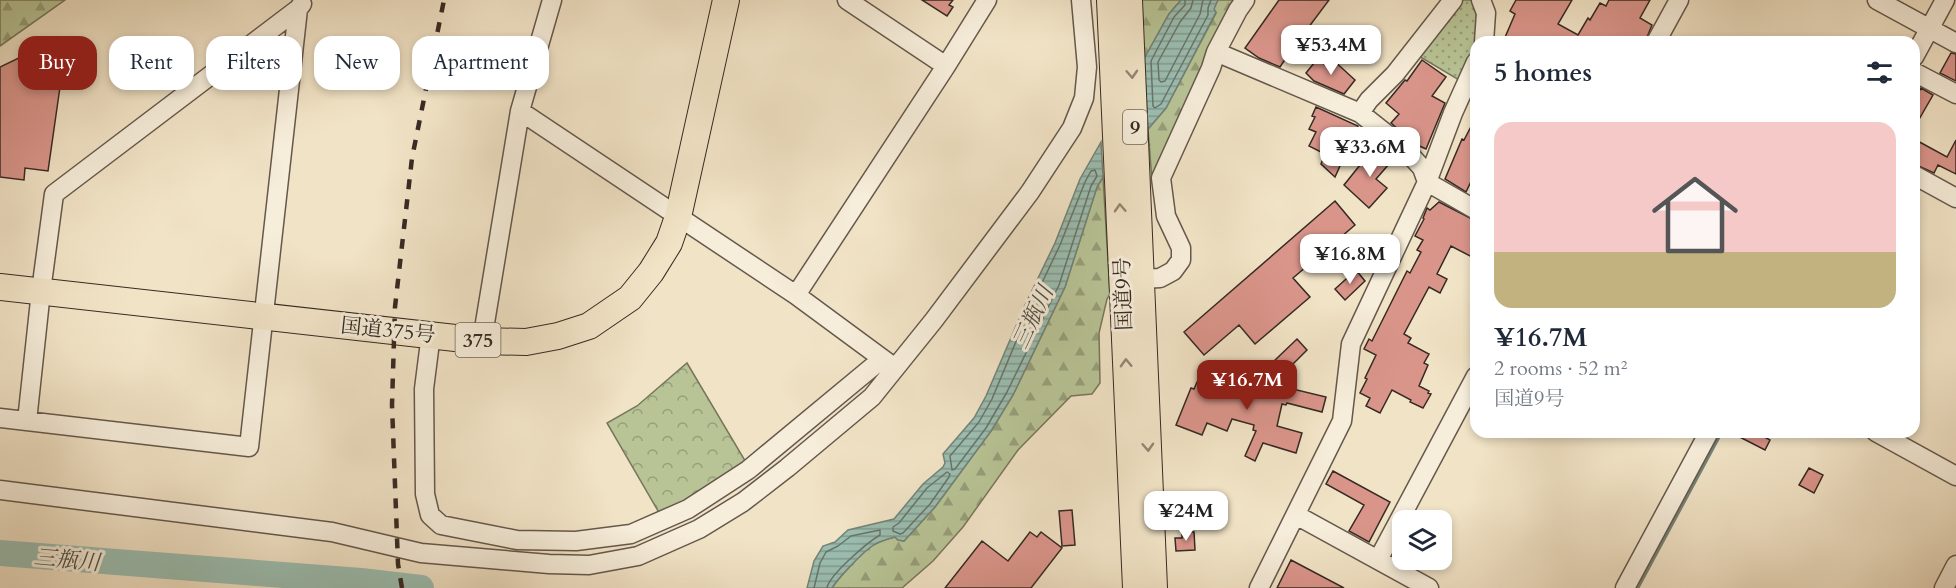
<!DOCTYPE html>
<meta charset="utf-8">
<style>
body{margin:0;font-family:Cardo,"Noto Serif JP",serif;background:#f2f2f3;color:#1f2937;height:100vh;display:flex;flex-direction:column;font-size:22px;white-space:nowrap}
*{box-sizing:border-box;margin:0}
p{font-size:20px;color:#747a83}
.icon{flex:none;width:33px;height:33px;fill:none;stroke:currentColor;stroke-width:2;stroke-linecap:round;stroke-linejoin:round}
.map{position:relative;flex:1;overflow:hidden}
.side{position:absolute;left:1470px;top:36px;width:450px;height:402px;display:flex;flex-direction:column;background:#fff;border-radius:18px;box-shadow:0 3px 9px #0003}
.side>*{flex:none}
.hud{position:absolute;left:18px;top:36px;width:570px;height:54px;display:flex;gap:12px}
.controls{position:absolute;left:1392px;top:510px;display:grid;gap:12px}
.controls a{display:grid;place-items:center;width:60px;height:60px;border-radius:12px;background:#fff;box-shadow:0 3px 9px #0003;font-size:30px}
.price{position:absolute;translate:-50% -51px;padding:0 14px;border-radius:12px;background:#fff;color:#222;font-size:20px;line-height:39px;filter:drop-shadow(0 2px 3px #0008)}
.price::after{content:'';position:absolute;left:50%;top:36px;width:18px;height:14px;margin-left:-9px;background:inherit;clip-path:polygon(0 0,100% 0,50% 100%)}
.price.selected{background:#8f2418;color:#fff}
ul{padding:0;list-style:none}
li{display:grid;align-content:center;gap:12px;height:318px;padding:0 24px}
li+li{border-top:2px solid #e0e1e3}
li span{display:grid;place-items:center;height:186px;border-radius:18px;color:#555}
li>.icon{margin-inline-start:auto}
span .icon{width:108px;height:108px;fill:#fffc;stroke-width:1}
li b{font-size:26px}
h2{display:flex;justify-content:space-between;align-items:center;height:72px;padding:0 24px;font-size:26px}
.pill{padding:0 21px;border-radius:18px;background:#fff;box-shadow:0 3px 9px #0003;font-size:21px;line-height:54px}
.pill.selected{background:#8f2418;color:#fff}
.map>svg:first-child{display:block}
.grass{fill:url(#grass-dots);stroke:#77775c;stroke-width:1.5}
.forest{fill:url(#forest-firs);stroke:#77775c;stroke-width:1.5}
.park{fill:url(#park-crowns);stroke:#77775c;stroke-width:1.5}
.water{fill:url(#water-rules);stroke:#738378;stroke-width:1.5}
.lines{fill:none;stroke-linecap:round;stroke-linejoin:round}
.shore{stroke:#68746a;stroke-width:1.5}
.stream{stroke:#738378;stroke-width:4.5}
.river{stroke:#9bbeb1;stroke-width:26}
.building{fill:#da958b;stroke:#362a23;stroke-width:1.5}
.minor-casing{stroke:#65584c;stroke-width:21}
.highway-casing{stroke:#362a23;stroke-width:28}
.minor{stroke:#f6edda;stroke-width:18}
.highway{stroke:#f1e3c6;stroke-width:26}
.rail{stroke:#362a23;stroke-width:4.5;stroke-dasharray:10 10;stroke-linecap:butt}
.oneway{stroke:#948674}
.labels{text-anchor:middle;stroke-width:6;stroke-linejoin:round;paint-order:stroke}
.shield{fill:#f6edda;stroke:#70645a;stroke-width:1.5}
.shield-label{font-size:20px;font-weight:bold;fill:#362a23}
.street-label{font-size:21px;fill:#362a23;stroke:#f6edda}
.water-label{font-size:22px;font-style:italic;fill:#4f4f46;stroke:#f6edda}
</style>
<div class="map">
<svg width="1956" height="588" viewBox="0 0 1956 588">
<defs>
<pattern id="grass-dots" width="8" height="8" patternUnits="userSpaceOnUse" patternTransform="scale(1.5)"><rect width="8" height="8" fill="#b8c496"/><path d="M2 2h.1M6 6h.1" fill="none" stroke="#969f7a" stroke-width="1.8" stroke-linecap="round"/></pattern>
<pattern id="forest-firs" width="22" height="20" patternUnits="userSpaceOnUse" patternTransform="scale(1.5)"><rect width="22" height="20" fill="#b8c496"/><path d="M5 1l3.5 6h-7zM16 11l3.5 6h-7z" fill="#969f7a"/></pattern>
<pattern id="park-crowns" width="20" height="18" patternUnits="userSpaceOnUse" patternTransform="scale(1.5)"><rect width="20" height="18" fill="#b8c496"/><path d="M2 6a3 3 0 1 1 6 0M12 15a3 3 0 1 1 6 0" fill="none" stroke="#969f7a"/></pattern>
<pattern id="water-rules" width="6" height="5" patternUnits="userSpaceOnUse" patternTransform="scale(1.5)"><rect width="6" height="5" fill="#9bbeb1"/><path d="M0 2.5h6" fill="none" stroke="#7f9b90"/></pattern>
</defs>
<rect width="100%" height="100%" fill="#f1e3c6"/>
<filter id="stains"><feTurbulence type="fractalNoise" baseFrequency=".00333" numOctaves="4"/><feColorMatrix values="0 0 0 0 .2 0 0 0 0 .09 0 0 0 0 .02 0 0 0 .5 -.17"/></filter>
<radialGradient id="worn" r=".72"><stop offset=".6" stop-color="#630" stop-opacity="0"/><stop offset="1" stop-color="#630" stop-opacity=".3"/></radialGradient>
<!-- grass -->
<path class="grass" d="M1460,0h14c9,31 -1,52 -15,80l-42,-25z"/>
<!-- forest -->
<path class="forest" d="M0,0h65l-65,46z
M1142,0h39l-12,14 -25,45z
M1218,0h22l-88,181 -4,-52 18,-21 50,-95 -3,-4z
M1103,177l7,117 -3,5 -8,34 1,50 -8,11 -21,2 -53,54 -55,77 -30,34 -31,27h-70c6,-10 30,-35 40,-42 7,-5 15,-7 23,-9l3,3 6,1 31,-34 56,-76 22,-36 52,-108 32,-100z"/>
<!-- park -->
<path class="park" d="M687,363l60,101 -86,52 -54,-93 30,-17z"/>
<!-- water -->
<path class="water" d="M1181,0h37l-4,9 2,3 -50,96 -18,21 -4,-70 25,-45z
M1101,142l2,35 -6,10 -32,100 -52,108 -22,36 -56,76 -31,34 -6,-1 -3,-3c-8,2 -16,4 -23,9 -10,7 -34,32 -40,42h-25l7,-27 9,-15 12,-4 13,-12 46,-11 29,-35 20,-17 2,-4 -2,-9 31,-36 12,-22 39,-91 30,-62 25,-64z"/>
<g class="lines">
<!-- shore -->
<path class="shore" d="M1185,0v5l-11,12 -23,44 2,45 2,2 6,-4 47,-89v-7l3,-8
M1193,0l-2,8 -11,14 -22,40 1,18 2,2 4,-1 35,-67 3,-14
M1095,170l2,6 -6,10 -32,99 -52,107 -21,36 -31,41 -3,1 -2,-14 29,-34 13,-23 38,-91 30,-63 25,-63 6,-11z
M947,472l3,2 -1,3 -19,27 -27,29 -3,1 -7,-3v-4l6,-4 28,-35z
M814,588l6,-25 6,-11 12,-6 13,-10 29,-6v5c-12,7 -51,40 -53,53"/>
<!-- stream -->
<path class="stream" d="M1637,588l84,-156"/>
<!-- river -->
<path class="river" d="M0,553l361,28 60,7"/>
</g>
<!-- building -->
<path class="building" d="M922,0h31l-4,5 4,2 -6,9z
M1279,0h50l-21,28 -2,-2 -20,29h2l-8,12 -21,-9 -14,-10z
M1516,0h56l-14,24 20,11 10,-17 2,2 10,-17 6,3 3,-6h41l-10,18 12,7 -7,17h-142l12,-28 -5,-3z
M1951,53l5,1v27l-16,-8z
M27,54l37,5 -16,112 -23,-3 -1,12 -24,-3v-110z
M1318,58l7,7 6,-7 24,22 -11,14 -30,-13 -8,-8z
M1422,60l24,17 -14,19 13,7 -19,46 -11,-5 -24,-21 8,-9 -13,-11 19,-23 2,1z
M1921,88l12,7 -19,33v-27z
M1316,107l42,19 -23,51 -14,-13 4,-10 -16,-8 7,-14 -7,-3 6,-12 -3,-1z
M1476,117v54l-10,21 -21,-13 17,-40 2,1z
M1914,139l33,18 9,-17v34l-18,-9 -4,8 -20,-9z
M1383,146l13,10 -20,23 11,9 -18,20 -25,-23 20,-25 5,3z
M1335,201l20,24 -62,53 17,19 -55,47 -16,-19 -35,30 -20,-23z
M1439,202l37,19v38l-25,-13 -14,28 10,5 -7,14 -11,-6 -25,47 7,4 -3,5 21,11 -5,9 4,2 -9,21 10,5 -1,2 3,1 -8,14 -13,-6 1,-2 -19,-10 -12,23 -14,-7 4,-8 -10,-5 7,-14 -2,-1 11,-23 -12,-6 5,-10 3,2 35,-70 3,2 11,-21 -4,-2 6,-10 -8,-4 9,-17 -1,-1 4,-10 3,2z
M1356,270l9,11 -20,19 -10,-11z
M1297,339l10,11 -23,23 -11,-11z
M1235,375l91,22 -4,15 -35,-9 -1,2 -4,-1 -5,22 25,7 -6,20 -33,-10 -8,18 -10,-5 11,-25 -3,-1 1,-5 -22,-6 -5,12 -20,-8 -5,12 -26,-10 15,-37 3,1 4,-9 26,11 1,-4 4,1 1,-8 4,1z
M1730,432h26l14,8 -5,10z
M1809,468l14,7 -9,18 -15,-8z
M1333,471l57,31 -21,40 -20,-11 15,-26 -38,-21z
M1072,510l3,35 -13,1 -3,-35z
M1030,532l7,5 4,-5 21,16 -31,40h-86l37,-47 26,20z
M1182,532h12l1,18 -19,1 -1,-13h7z
M1291,560l53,28h-67z"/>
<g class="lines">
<defs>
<path id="minor" d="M847,0l99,66
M1481,0l5,13 -2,29
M1877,0l79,43
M1656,42l23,-42
M1216,52l22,-42 7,-10
M1914,57l31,-57
M1914,72l42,22
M520,111l276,184 150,-229 41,-66
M1360,113l9,-13 26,-26 58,-74
M1914,175l42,23
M1142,279l18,-1 13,-7 8,-11v-12l-15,-32 -5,-38 50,-110 5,-16 144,61 43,34 19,21 5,14 49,28
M796,295l95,70
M431,334l-7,55 1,105 5,21 11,10 76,15 59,1 55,-7 57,-25 60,-39 134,-111
M482,341l38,-230 32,-111
M0,418l249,29 49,-438
M27,421l14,-130 13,-97 244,-185 4,-5
M1876,432l80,44
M0,490l332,42 89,21 128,11 40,1 49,-9 61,-27 44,-27 44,-34 85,-71 62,-77 96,-128 42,-64 12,-30 3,-31 -6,-67
M1296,515l133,73
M1378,560l98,-184
M1259,588l83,-167 9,-77 76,-162 26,-69 23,-51
M1625,588l84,-156
M1944,588l12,-23"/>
<path id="highway" d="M1110,0l26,588
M1129,0l25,588
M0,287l482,54 44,1 32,-6 31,-10 41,-28 21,-26 18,-29 9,-26 48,-217"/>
</defs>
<!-- minor casing -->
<use href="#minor" class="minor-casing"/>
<!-- highway casing -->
<use href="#highway" class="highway-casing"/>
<!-- minor -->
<use href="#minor" class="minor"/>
<!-- highway -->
<use href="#highway" class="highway"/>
<!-- rail -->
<path class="rail" d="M402,588l-4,-24 -6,-159 3,-98 17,-149 32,-158"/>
</g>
<!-- one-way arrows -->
<defs><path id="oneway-chevron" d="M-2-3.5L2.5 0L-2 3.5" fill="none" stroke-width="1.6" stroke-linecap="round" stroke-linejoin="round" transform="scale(1.5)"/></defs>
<g class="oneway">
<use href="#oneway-chevron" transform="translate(1132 74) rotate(87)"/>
<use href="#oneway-chevron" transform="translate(1120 208) rotate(-93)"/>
<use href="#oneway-chevron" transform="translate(1126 363) rotate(-92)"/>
<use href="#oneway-chevron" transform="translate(1148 447) rotate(87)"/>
</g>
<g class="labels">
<!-- shield labels -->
<g class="shield">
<rect x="1123" y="110" width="24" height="34" rx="4.5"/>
<rect x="455.5" y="323" width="45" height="34" rx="4.5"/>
</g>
<g class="shield-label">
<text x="1135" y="134">9</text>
<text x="478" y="347">375</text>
</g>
<!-- street labels -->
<g class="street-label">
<text transform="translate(1123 294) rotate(-92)" y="7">国道9号</text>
<text transform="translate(388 330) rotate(6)" y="7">国道375号</text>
</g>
<!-- water labels -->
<g class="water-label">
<text transform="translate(1032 317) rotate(-65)" y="8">三瓶川</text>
<text transform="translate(67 559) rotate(5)" y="8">三瓶川</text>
</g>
</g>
<rect width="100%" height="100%" filter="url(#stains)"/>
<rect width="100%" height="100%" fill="url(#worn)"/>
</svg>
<div class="controls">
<a><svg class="icon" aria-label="layers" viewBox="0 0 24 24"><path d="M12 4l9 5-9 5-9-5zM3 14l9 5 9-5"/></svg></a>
</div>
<b class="price" style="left:1331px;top:76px">¥53.4M</b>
<b class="price" style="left:1370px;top:178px">¥33.6M</b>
<b class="price" style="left:1350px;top:285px">¥16.8M</b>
<b class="price selected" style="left:1247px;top:411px">¥16.7M</b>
<b class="price" style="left:1186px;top:542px">¥24M</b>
<div class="hud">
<a class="pill selected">Buy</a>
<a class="pill">Rent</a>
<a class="pill">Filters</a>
<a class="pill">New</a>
<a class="pill">Apartment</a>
</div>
<section class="side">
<h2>5 homes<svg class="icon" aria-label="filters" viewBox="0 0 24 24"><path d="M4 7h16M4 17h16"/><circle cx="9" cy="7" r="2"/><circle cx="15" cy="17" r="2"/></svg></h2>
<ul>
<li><span style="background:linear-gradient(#f6c9c9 70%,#c2b280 0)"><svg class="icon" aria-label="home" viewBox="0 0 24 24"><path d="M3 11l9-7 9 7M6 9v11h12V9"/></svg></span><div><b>¥16.7M</b><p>2 rooms · 52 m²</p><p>国道9号</p></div></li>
</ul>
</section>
</div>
